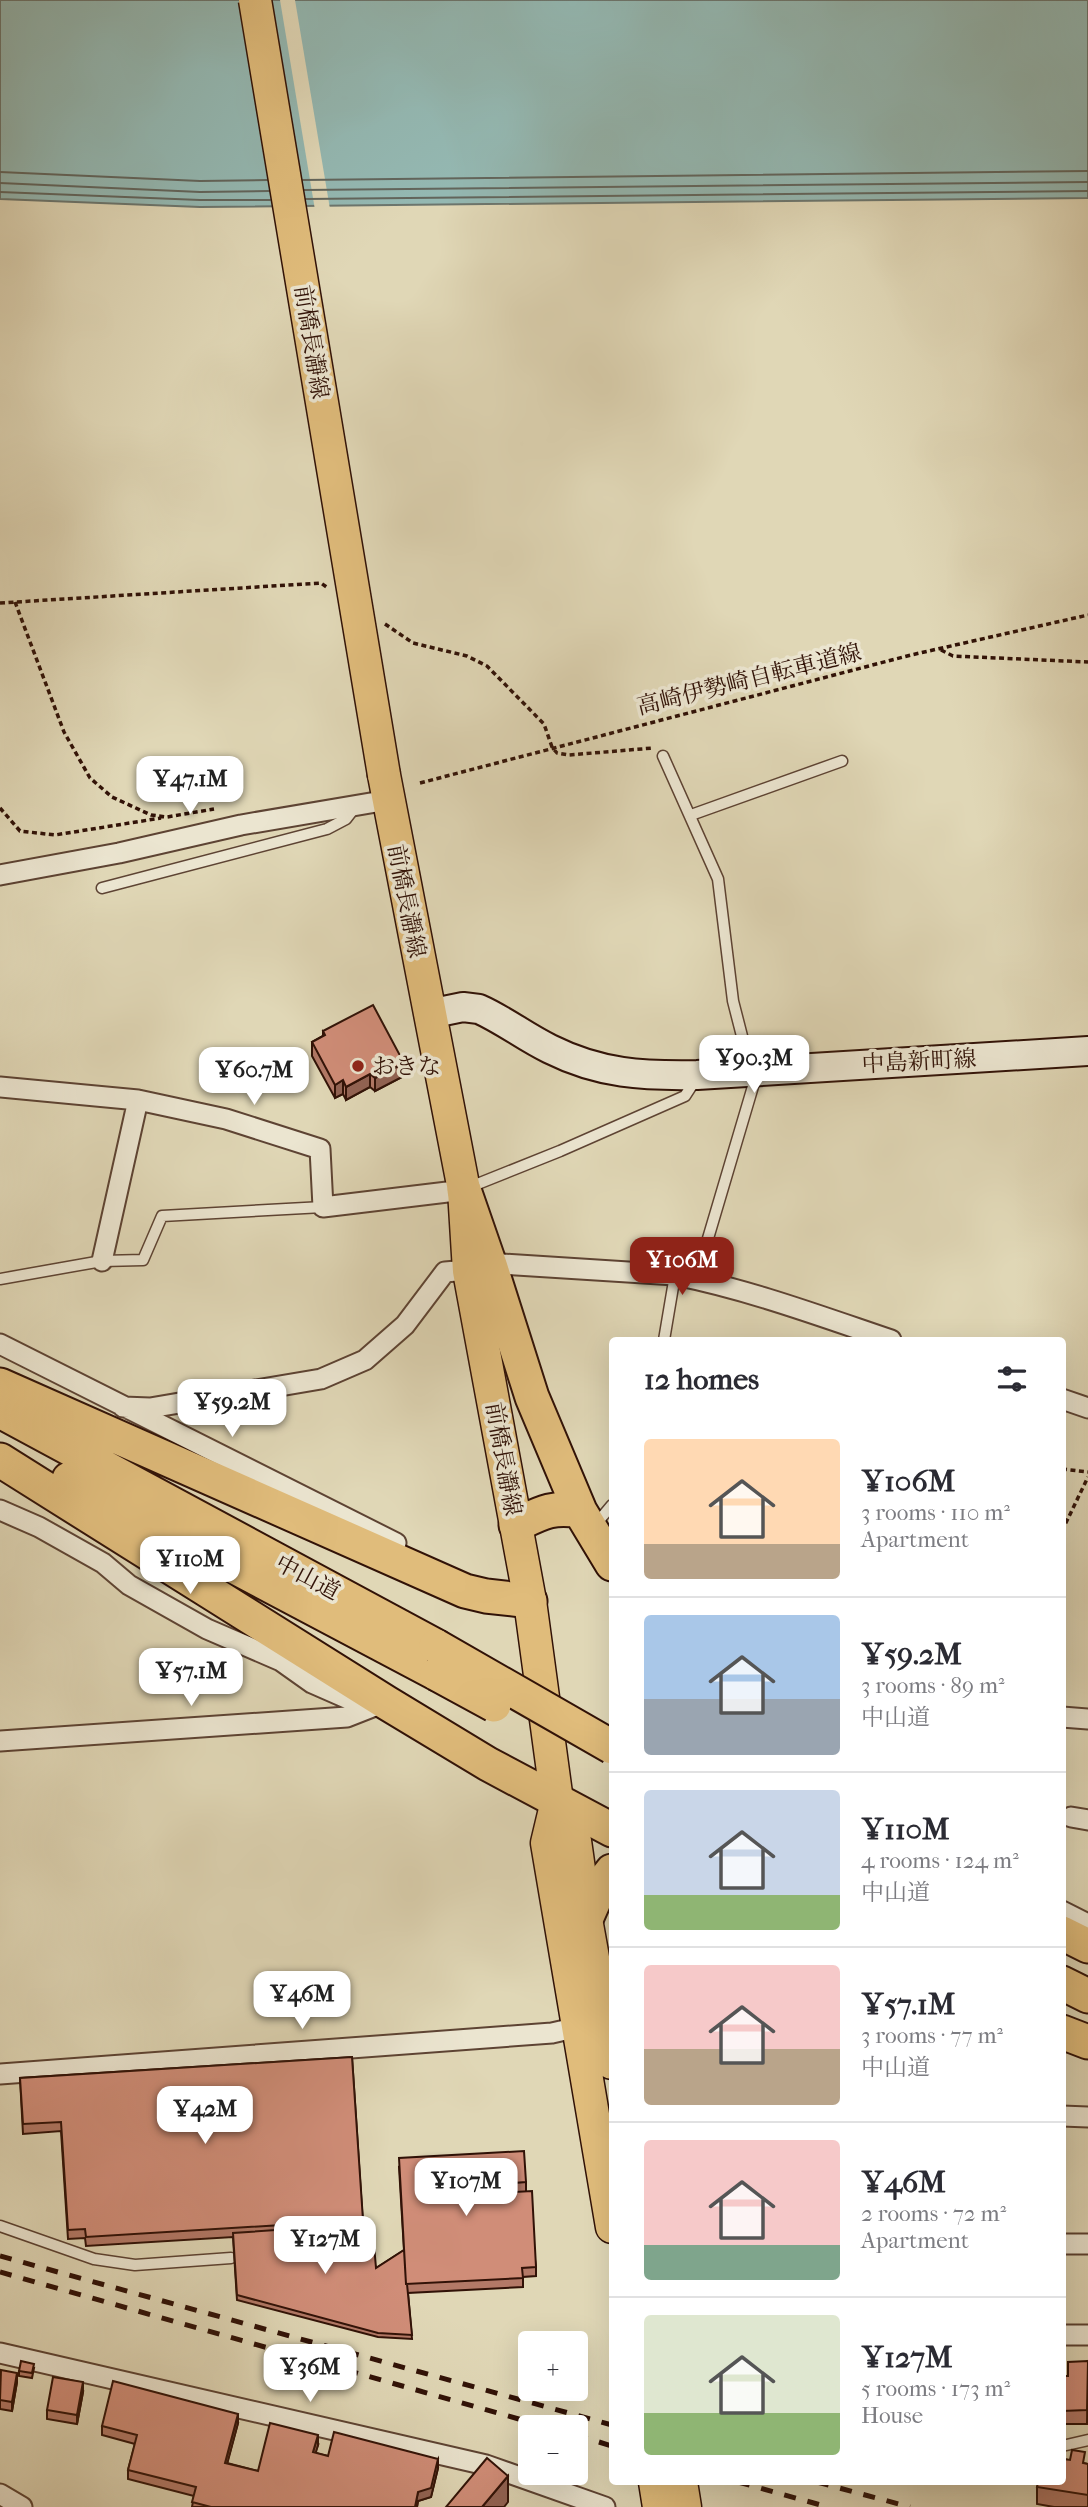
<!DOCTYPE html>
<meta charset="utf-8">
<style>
body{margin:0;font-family:"IM FELL French Canon","Noto Serif JP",serif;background:#f7f7f7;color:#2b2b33;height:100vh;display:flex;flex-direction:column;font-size:26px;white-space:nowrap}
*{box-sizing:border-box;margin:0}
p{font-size:23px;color:#7c7c81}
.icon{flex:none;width:38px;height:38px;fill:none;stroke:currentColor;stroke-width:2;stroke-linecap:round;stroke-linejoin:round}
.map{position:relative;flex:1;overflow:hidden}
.drawer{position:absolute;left:609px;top:1337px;width:457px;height:1148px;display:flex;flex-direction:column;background:#fff;border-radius:7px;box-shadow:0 7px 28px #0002}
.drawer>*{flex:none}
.tools{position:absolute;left:518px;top:2331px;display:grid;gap:14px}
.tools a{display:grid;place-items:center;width:70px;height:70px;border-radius:7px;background:#fff;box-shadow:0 7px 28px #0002;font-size:35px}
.price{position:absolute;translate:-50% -60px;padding:0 16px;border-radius:14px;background:#fff;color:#222;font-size:23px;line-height:46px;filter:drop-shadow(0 2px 4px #0008)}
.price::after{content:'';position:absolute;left:50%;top:42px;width:21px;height:16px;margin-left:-10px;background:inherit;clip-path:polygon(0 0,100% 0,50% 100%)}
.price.selected{background:#8f2418;color:#fff}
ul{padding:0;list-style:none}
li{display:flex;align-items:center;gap:21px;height:175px;padding:0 35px}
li+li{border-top:2px solid #e1e1e2}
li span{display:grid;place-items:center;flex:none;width:196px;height:140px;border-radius:7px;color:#555}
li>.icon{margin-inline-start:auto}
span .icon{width:84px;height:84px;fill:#fffc;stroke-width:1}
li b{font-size:30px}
h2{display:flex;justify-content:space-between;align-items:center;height:84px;padding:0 35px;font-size:30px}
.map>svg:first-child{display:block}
.water{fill:#94b8b2;stroke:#6c766e;stroke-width:2}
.pier{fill:#e0d7b6}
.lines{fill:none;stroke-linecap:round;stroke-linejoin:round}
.shore{stroke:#62655c;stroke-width:2}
.service-casing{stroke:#5d4333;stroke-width:13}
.minor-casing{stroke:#5d4333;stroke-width:23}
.secondary-casing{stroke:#311207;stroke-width:32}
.primary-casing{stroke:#311207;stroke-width:35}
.trunk-casing{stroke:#311207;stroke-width:37}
.path{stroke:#311207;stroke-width:3.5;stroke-dasharray:5 3.5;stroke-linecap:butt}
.service{stroke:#ebe5d0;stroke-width:10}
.minor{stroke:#ebe5d0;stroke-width:19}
.secondary{stroke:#ebe5d0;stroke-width:28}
.primary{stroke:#e0bc7b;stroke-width:32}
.trunk{stroke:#e0bc7b;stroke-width:33}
.rail{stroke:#311207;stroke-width:5;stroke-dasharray:12 12;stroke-linecap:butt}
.primary-bridge-casing{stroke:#311207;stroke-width:35;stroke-linecap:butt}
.trunk-bridge-casing{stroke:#311207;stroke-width:37;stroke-linecap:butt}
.primary-bridge{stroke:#e0bc7b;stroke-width:32}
.trunk-bridge{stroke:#e0bc7b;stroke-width:33}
.wall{fill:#b37967;stroke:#311207;stroke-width:2}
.shaded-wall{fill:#926354;stroke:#311207;stroke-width:2}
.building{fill:#d08d78;stroke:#311207;stroke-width:2}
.poi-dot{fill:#8f2418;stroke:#ebe5d0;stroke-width:2.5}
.labels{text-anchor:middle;stroke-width:7;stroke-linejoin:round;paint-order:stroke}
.street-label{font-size:23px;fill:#311207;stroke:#ebe5d0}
.poi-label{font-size:23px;fill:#311207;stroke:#ebe5d0;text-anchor:start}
</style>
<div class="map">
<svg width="1088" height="2507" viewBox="0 0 1088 2507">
<rect width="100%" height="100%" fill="#e0d7b6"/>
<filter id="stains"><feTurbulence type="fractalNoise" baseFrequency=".00286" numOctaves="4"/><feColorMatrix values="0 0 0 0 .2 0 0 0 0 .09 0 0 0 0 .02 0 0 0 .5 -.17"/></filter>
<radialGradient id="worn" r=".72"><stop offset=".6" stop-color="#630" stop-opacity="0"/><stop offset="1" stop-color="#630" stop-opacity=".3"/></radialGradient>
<!-- water -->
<path class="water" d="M0,0h1088v198l-888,9 -200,-8z"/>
<!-- pier -->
<path class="pier" d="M280,0h15l35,209 -15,1z"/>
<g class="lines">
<!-- shore -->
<path class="shore" d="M0,172l200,9 67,-1
M303,180l785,-9
M0,183l200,9 69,-1
M304,190l784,-8
M0,192l200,8h70
M306,199l782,-8"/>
<defs>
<path id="service" d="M663,756l55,123 15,122 21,82 -58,196
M691,815l151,-54
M102,888l225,-59 19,-10 10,-13
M470,1187l90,-36 125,-55 11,-17
M0,1279l102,-18 41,-1 19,-44 161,-9
M664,1340l11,-65
M596,1524l16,-19
M0,2226l94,33 41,6 96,-7
M1062,2446l26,-6"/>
<path id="minor" d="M0,875l119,-22 122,-28 147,-25
M0,1087l138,13 88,19 94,30 3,58 141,-17
M102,1261l36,-161
M0,1344l396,199
M1062,1399l26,9
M123,1407l27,1 171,-29 44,-19 40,-35 40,-53 46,-4 11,-4 173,11c75,15 145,41 216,65
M0,1510l39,17 64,36 26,22 78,44 74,32 31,22 57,25
M1062,1717l26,2
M0,1741l347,-24 28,-11
M1071,1817l17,3
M1062,1911l26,13
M0,2074l552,-41 35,-8
M1062,2116l26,1
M1062,2244h26
M1062,2335h26
M0,2353l486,112 119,42
M0,2494l22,13"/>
<path id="secondary" d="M429,1014l34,-7 16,2c25,11 46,28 71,40 50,25 93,27 147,26l391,-24"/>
<path id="primary" d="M384,775l80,415 5,81 61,330 27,200 18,40 11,78 26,144
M557,1801l-10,42 65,384
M655,2482l4,25
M681,2482l4,25"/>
<path id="trunk" d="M464,1190l27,78 41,129 48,114
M0,1385l465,206 21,5 44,5
M0,1411l436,235
M0,1460l387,243 101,61 124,66
M69,1479l368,195
M516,1525c25,-12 36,-19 64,-14l32,53
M586,1919l15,-34 11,-14
M1062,1933l26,13
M1062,1983l26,13
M1062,2032l26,10"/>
</defs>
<!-- service casing -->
<use href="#service" class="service-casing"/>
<!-- minor casing -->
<use href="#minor" class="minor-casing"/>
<!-- secondary casing -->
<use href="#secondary" class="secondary-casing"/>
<!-- primary casing -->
<use href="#primary" class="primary-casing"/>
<!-- trunk casing -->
<use href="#trunk" class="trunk-casing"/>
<!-- path -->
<path class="path" d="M15,602l49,130 26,46 22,19 39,18 16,2 47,-8
M0,603l321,-20 7,5
M385,624l28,19 54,13 20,10 57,58 8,23 5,6 12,2 84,-7
M941,650l12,6 135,6
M420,783l491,-128 177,-40
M0,808l20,23 35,4 106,-17
M1062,1469l26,3
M1062,1531l26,-54"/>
<!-- service -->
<use href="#service" class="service"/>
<!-- minor -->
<use href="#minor" class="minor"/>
<!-- secondary -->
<use href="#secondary" class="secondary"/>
<!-- primary -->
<use href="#primary" class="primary"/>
<!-- trunk -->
<use href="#trunk" class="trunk"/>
<!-- rail -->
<path class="rail" d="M0,2256l612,169
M0,2272l547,155
M576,2435l36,11
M738,2482l90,25
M817,2482l93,25"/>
<defs>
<path id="primary-bridge" d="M255,0l129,775"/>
<path id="trunk-bridge" d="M436,1646l176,101
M437,1674l57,31"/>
</defs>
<!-- primary-bridge casing -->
<use href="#primary-bridge" class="primary-bridge-casing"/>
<!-- trunk-bridge casing -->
<use href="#trunk-bridge" class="trunk-bridge-casing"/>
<!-- primary-bridge -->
<use href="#primary-bridge" class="primary-bridge"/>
<!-- trunk-bridge -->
<use href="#trunk-bridge" class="trunk-bridge"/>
</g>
<!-- wall -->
<path class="wall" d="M323,1031l81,45 -29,15 -5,-4 -24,13 -3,-6 -8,4 -23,-42v-14l11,-6z
M352,2057l11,167 13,44 28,-18 -5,-83 127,15v9l10,76v9l-13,1v10l-115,6 4,46 -34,-2 -141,-37 -4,-63 -147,9 -1,-8 -17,1 -7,-108 -38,3 -3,-56z
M1088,2361l-1,63h-25v-62l2,14h4z
M34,2368l-2,10 -13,-2v-5z
M0,2373l17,9 -5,29 -12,-2z
M83,2392l-6,32 -30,-5v-9z
M238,2423l-11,40 31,8 60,-26 -3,8 13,3 110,12 -7,29 -13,4 -1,6h-225l2,-11 -66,-17v-9l7,-26 -33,-9v-9z
M1064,2459l24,5v43h-34l-17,-3v-17z"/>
<!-- shaded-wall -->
<path class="shaded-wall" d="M404,1063v13l-29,15v-13z
M370,1074v13l-24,13v-13z
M343,1080v14l-8,4v-13z
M17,2373v9l-5,29v-9z
M83,2382v10l-6,32v-9z
M238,2414v9l-13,49v-9z
M318,2435v10l-5,17v-10z
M438,2459v9l-7,29 -13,4 -1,6h-2l3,-15z
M508,2476v26l-4,5h-22z"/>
<!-- building -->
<path class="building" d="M373,1005l31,58 -29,15 -5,-4 -24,13 -3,-7 -8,5 -23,-43 13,-7 -2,-4z
M352,2057l11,163 -277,17 -1,-8 -17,1 -7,-108 -38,2 -3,-46z
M524,2151l2,31 -12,1 1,9 17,-1 4,76 -14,1 1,10 -117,6 -7,-126z
M363,2224l2,9h8l3,35 28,-18 2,34h1l5,51 -34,-2 -141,-38 -4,-62z
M21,2361l13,3 -2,9 -13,-2z
M1088,2361l-1,49 -25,1v-49h2v14h4v-14z
M1,2370l16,3 -5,29 -12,-2z
M53,2377l30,5 -6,33 -30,-5z
M113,2381l125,33 -13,49 33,8 12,-48 48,12 -5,17 15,4 6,-24 104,27 -7,29 -13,4 -3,15h-204l-19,-5 4,-15 -68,-17 9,-35 -35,-9z
M1062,2448l2,1 -2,10 8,1 2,-10 13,2 -2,11 5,1v31l-51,-8 1,-5h24z
M487,2458l21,18 -26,31h-36z"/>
<!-- markers -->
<circle class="poi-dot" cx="358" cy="1066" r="7"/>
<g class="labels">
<!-- street labels -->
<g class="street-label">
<text transform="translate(312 342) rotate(81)" y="8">前橋長瀞線</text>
<text transform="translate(749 679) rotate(-14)" y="8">高崎伊勢崎自転車道線</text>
<text transform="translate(407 901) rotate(79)" y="8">前橋長瀞線</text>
<text transform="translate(919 1061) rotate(-3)" y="8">中島新町線</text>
<text transform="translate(504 1459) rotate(80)" y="8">前橋長瀞線</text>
<text transform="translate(308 1577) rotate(28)" y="8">中山道</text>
</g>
<!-- poi labels -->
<g class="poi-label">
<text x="372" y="1074">おきな</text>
</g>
</g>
<rect width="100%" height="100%" filter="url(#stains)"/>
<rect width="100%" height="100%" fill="url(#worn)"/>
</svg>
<div class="tools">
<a>+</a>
<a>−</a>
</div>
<b class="price" style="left:190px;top:816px">¥47.1M</b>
<b class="price" style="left:754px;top:1095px">¥90.3M</b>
<b class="price" style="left:254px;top:1107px">¥60.7M</b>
<b class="price selected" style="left:682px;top:1297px">¥106M</b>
<b class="price" style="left:232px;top:1439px">¥59.2M</b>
<b class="price" style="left:190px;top:1596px">¥110M</b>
<b class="price" style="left:191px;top:1708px">¥57.1M</b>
<b class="price" style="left:302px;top:2031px">¥46M</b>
<b class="price" style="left:205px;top:2146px">¥42M</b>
<b class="price" style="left:466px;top:2218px">¥107M</b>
<b class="price" style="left:325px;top:2276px">¥127M</b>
<b class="price" style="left:310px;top:2404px">¥36M</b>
<section class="drawer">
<h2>12 homes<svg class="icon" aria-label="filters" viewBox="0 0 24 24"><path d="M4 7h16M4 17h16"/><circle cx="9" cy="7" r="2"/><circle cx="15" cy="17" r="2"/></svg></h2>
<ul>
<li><span style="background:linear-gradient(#ffd9b3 75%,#b9a48a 0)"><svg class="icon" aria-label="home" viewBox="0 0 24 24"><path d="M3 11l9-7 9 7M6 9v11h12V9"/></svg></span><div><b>¥106M</b><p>3 rooms · 110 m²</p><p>Apartment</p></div></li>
<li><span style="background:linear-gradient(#a9c7e8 60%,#9aa5b1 0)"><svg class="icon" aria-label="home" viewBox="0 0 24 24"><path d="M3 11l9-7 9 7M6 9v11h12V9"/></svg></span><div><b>¥59.2M</b><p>3 rooms · 89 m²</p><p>中山道</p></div></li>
<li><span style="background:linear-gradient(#c9d6e8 75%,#8fb573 0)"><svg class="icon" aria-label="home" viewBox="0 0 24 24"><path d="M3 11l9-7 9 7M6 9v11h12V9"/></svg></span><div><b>¥110M</b><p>4 rooms · 124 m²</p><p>中山道</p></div></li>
<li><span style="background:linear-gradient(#f6c9c9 60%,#b9a48a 0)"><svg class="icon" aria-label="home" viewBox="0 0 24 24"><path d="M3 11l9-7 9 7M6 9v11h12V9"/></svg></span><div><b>¥57.1M</b><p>3 rooms · 77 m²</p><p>中山道</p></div></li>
<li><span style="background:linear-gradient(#f6c9c9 75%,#7fa58c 0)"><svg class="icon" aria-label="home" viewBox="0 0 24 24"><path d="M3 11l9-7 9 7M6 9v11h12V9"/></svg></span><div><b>¥46M</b><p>2 rooms · 72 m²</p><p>Apartment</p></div></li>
<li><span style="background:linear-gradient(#dfe7d0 70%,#8fb573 0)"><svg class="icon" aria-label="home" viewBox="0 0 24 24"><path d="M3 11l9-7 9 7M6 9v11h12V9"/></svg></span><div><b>¥127M</b><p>5 rooms · 173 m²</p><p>House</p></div></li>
</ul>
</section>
</div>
